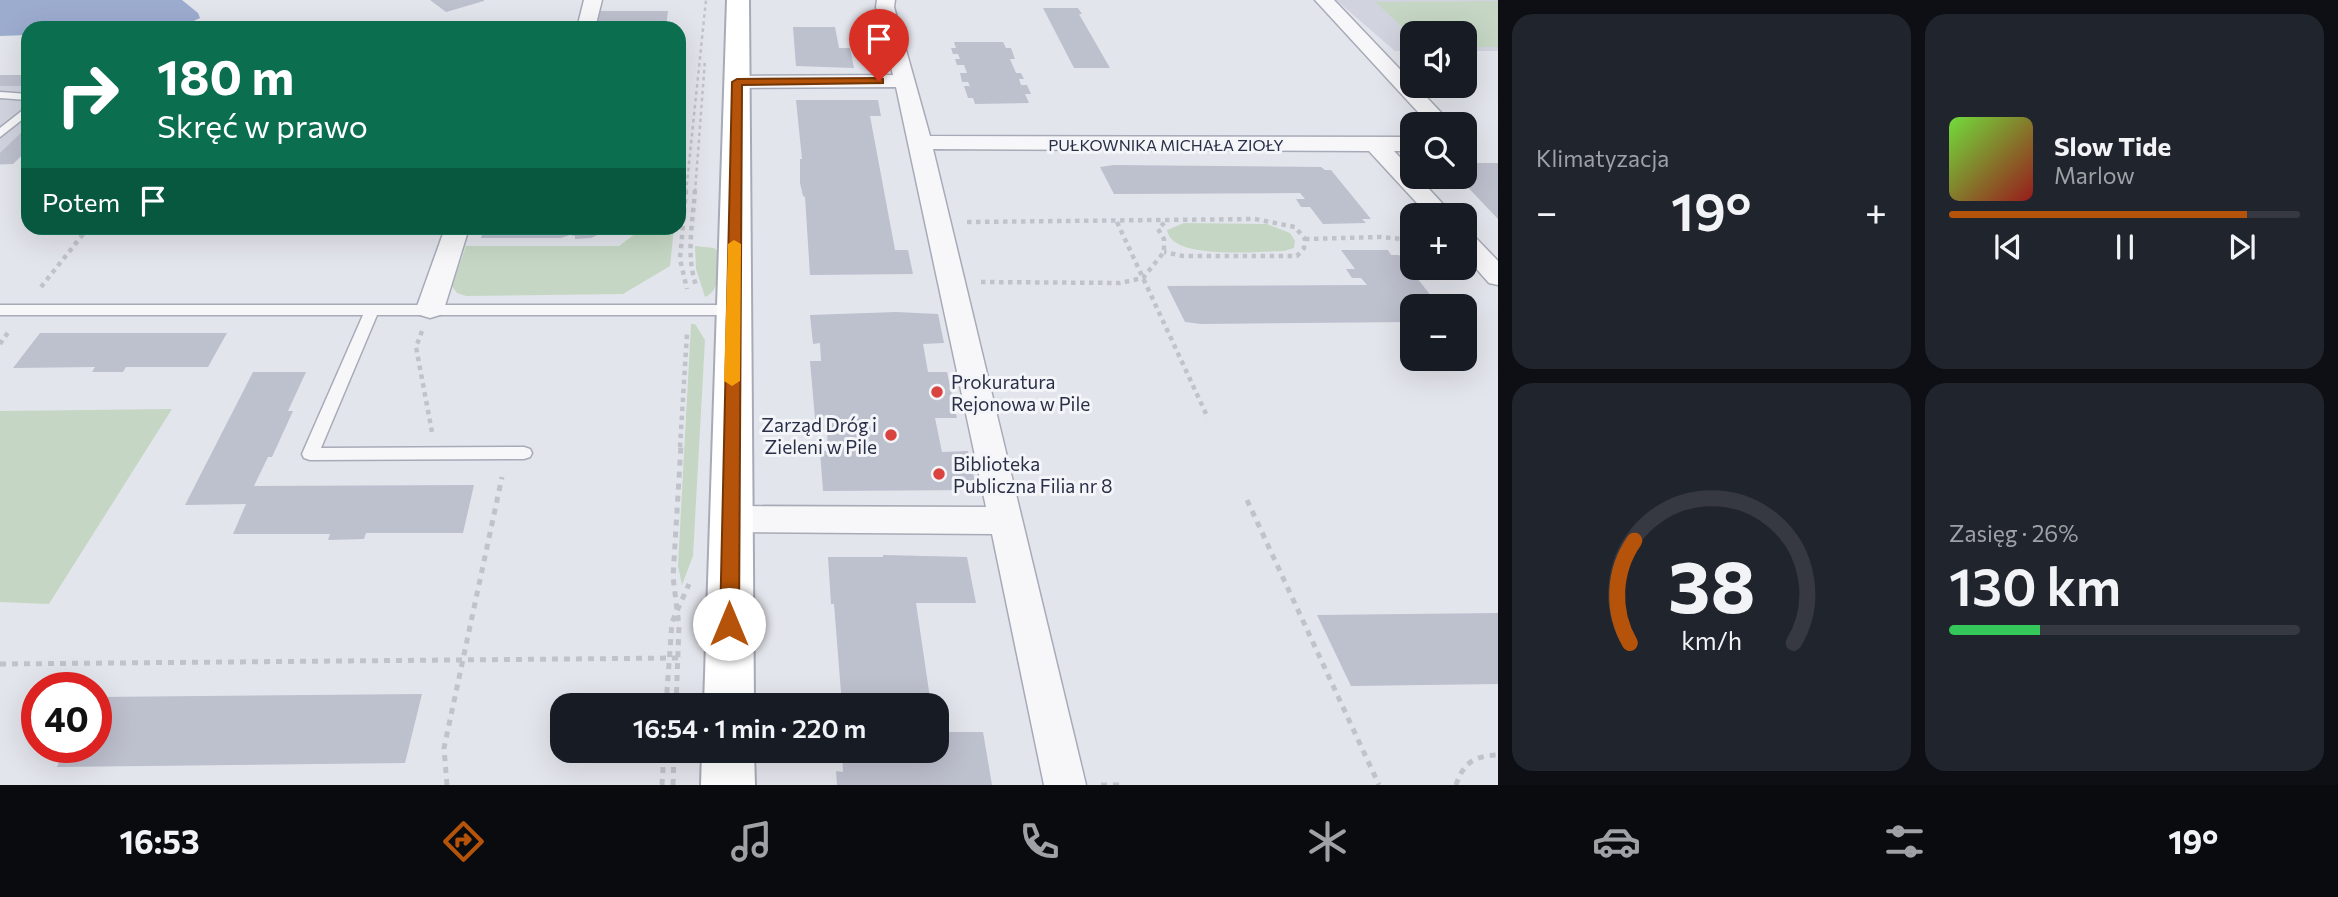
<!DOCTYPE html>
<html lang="pl">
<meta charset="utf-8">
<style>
:root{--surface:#171b24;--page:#20242c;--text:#f1f3f6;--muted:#9ea1a6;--line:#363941;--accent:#b45309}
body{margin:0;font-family:Commissioner,sans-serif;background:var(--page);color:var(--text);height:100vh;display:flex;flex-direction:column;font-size:26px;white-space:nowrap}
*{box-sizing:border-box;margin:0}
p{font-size:23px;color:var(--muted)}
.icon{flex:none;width:38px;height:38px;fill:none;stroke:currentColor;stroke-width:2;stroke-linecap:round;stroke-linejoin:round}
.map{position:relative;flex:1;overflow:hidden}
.drawer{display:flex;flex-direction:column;gap:14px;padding:14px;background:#0d0f14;width:840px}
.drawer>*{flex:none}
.hud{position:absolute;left:21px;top:21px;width:665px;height:214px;border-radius:21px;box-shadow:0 7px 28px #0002;background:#0b6e4f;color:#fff;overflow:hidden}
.fabs{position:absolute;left:1400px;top:21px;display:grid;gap:14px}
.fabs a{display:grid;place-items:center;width:77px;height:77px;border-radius:14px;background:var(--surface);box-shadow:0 7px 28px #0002;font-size:35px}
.speed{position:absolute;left:21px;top:672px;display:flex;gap:14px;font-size:35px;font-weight:700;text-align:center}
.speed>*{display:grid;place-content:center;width:91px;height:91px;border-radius:50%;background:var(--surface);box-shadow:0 7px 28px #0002;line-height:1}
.speed .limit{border:10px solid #d22;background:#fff;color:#111}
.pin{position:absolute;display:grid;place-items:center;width:60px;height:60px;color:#fff;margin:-72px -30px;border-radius:50% 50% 50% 0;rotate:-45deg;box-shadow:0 0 7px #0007}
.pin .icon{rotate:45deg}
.me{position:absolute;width:77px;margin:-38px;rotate:0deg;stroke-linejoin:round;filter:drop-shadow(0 0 5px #0008)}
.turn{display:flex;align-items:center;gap:24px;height:147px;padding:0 21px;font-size:32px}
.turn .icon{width:91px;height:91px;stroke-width:2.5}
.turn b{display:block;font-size:49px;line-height:60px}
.then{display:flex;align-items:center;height:66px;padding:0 21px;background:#0003;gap:14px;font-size:26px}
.big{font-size:52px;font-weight:600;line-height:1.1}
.drawer .widget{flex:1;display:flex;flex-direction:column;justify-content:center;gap:10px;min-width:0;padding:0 24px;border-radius:21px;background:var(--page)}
.drawer .dial{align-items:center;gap:0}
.dial svg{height:182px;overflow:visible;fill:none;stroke:var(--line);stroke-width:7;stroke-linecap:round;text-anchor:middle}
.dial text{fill:var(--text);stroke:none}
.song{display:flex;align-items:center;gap:21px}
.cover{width:84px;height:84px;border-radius:10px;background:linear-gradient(135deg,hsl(100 70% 55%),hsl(0 70% 35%))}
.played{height:7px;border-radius:4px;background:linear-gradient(90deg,var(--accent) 85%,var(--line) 85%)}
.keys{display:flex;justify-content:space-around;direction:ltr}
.heat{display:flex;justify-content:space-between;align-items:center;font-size:38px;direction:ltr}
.charge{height:10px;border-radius:5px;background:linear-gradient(90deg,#34c759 26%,var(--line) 0)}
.drawer .tiles{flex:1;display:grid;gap:14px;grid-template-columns:repeat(2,1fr)}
.trip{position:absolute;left:550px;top:693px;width:399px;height:70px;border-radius:21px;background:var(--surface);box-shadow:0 7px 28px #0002;font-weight:600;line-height:70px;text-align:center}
.tab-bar{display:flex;height:112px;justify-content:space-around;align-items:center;background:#090b0e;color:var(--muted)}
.tab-bar .icon{width:49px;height:49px}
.tab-bar .selected{color:var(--accent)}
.tab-bar b{font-size:32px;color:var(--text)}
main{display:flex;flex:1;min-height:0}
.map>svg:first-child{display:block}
</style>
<main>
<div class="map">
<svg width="1498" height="785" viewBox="0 0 1498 785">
<rect width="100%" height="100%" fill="#e3e5ec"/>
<path fill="#d1d4df" d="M1336,0h162v51h-33v-18h-53v18h-17z
M0,75h28v74l-15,15 -13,1z"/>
<path fill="#c5d7c4" d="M1498,1v46h-33v-14h-53v3l-37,-34z
M1184,223l83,1 23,9 5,8 -1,7 -10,3c-24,0 -113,10 -117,-21z
M643,228h31l-4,38 -47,28 -157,2 -9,-3 -5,-7 14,-40h153z
M695,246l19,2 5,4c1,16 2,38 -14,45l-9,-28z
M691,324h4l10,16 -12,216 -11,29 -4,-19z
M172,409l-123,195 -49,-2v-191z"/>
<path fill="#9caccf" d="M0,0h182l16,13 2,5c-29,15 -36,4 -63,8 -36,4 -73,2 -109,2v7l-28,1z"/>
<path fill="#bdc0cd" d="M430,0h54v1l-38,11z
M1043,8h35l4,6h-3l31,54h-36z
M599,11h69l-2,17h-71z
M793,27h42l4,21h11l4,20 -58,-2z
M954,42h49l3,6h5l4,11h-5l6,14h5l3,6h-5l2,6h6l4,9h-6l4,9 -54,1 -2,-6h-5l-4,-12h6l-2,-4h-6l-2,-9h7l-3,-8h-7l-2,-6h5l-2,-5h-5l-2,-6h5z
M0,75h28v11h-28z
M796,100h82l3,16h-11l25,134h13l5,24 -103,1 -5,-78 -2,-1 -3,-13v-24h2z
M28,126v23l-15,15h-13v-11z
M1465,163h33v56l-40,-42h7z
M1114,165l207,2 4,3h6l40,49h-9l4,4 -43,1 -13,-17h-9l-5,-8h9l-5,-6 -186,1 -14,-27z
M484,228h128l-21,10 -16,1v-3l-5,-1 -9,3h-80z
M1341,250h47l3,5h8l40,51h-27v16l-211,2 -16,-2 -18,-36 200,-1 -6,-7h-9l-6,-9h9z
M896,312l42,2 6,29 -21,1 5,28h19l10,46h-22l7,34 26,-1 9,39 -154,1 -3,-40h8l-1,-21h-11l-6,-69h11l-1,-18 -7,1 -3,-29z
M40,333h187l-19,34h-82l-3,5h-31l3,-5 -82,1z
M253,372h53l-18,39h5l-21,46h-4l-14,29 220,-1 -11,48h-97l-2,6 -36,1 2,-6h-97l13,-30 -61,1z
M883,555l84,2 9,46h-60l15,102h-89l-8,-101h-3l-3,-47h55z
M1498,613v71l-147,2 -34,-71z
M422,694l-17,69 -348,4 9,-20h30v-50z
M936,732h47l9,53h-155l-1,-14 7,1 -1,-21h94z"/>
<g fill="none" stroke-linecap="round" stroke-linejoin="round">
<g stroke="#a7abb7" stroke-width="3">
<path id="lane" d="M0,92l28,2v6l-28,-2z
M28,106v9l-28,22v-9z
M0,305h733l7,5 -7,5h-356l-56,133 203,-1 6,2 2,4 -2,4 -6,2 -214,1 -6,-2 -2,-4 61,-139h-363z"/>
</g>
<g stroke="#a7abb7" stroke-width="3">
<path id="street" d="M584,0h18l-7,28h-18z
M877,0h18l-1,7 36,129 482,1v14h-18l18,19v7h6l35,38h-25l-59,-64 -436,-2 153,636h-42l-52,-251 -262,-2 -12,-3 -5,-10 5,-10 12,-3 256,1 -90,-420 -159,1 -7,-2 -3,-4 3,-4 7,-2 156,-1 -17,-68z
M1315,0h19l118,124h-23z
M445,228h24l-25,81 -4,6 -10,3 -10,-3 -4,-6z
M1465,233l9,3 24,25v24l-9,-2 -24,-27z"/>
</g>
<g stroke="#a7abb7" stroke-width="4">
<path id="secondary" d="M727,0h22l5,705h-50z
M702,751h52l1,34h-54z"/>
</g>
<path stroke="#c1c3cb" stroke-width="2.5" stroke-dasharray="3.5 3.5" stroke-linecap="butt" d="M686,192l20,-192
M695,192l10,-132"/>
<path stroke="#c1c3cb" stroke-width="4.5" stroke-dasharray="4.5 4.5" stroke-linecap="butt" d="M686,190l-6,69 7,30
M695,190c-2,32 -10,67 2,98
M967,222l288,-3 40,8 10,12 -1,9 -7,8h-114l-19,-4
M1117,222l91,196
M1305,239l76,-2 31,3
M981,282l139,1 23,-5 21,-26v-13l-6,-10 9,-9
M41,287l47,-59
M422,331l-6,16 16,85
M0,344l9,-13
M680,447l7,-114"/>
<path stroke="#c1c3cb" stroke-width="5" stroke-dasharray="6 6" stroke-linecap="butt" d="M1247,500l132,285
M0,664l678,-6
M666,705l6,-83 17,-38
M676,705l3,-79 -6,-49 8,-132
M447,785l-3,-37 58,-271
M662,785l2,-34
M673,785l1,-34
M1101,785h21
M1456,785c8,-23 18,-29 42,-30"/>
<use href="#lane" fill="#f7f7fa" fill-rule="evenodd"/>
<use href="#street" fill="#f7f7fa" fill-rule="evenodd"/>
<use href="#secondary" fill="#fff" fill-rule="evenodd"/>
</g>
<path fill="#b45309" stroke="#753606" stroke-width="2" d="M879,78l4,1v4l-141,2 -3,539 -3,7 -7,2 -7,-2 -2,-7 12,-542 5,-3z"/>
<path fill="#f59e0b" d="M734,240l7,4 -1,137 -8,5 -8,-5 4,-137z"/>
<g fill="#da4440" stroke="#f3f5f9" stroke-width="2.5">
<circle cx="937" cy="392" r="7"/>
<circle cx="891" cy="435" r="7"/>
<circle cx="939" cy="474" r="7"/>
</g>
<g text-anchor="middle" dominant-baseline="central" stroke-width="6" stroke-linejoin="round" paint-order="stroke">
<g font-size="16" fill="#292f46" stroke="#f3f5f9">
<text x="1166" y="144">PUŁKOWNIKA MICHAŁA ZIOŁY</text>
</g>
<g font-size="19" fill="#292f46" stroke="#f3f5f9" text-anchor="start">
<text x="951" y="381">Prokuratura<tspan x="951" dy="22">Rejonowa w Pile</tspan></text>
<text x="877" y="424" text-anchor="end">Zarząd Dróg i<tspan x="877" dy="22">Zieleni w Pile</tspan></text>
<text x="953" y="463">Biblioteka<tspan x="953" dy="22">Publiczna Filia nr 8</tspan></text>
</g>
</g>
</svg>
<div class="fabs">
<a><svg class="icon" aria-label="sound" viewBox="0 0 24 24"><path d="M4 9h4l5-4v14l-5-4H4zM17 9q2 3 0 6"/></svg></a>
<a><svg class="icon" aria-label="search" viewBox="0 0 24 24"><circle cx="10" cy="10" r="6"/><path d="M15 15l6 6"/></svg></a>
<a>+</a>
<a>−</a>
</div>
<div class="speed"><div class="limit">40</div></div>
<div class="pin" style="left:879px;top:81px;background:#d93025"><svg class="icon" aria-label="arrive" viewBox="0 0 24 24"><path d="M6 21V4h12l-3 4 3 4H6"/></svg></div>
<svg class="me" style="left:729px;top:624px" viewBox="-20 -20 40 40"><circle r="19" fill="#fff"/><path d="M0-13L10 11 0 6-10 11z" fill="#b45309"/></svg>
<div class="trip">16:54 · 1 min · 220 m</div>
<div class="hud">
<div class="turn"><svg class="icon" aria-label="right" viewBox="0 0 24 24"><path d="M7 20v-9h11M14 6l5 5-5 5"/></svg><div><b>180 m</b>Skręć w prawo</div></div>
<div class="then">Potem<svg class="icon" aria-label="arrive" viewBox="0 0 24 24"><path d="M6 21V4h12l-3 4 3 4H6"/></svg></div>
</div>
</div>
<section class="drawer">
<div class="tiles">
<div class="widget"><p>Klimatyzacja</p>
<div class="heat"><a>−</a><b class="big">19°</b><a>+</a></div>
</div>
<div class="widget">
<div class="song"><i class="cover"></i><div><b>Slow Tide</b><p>Marlow</p></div></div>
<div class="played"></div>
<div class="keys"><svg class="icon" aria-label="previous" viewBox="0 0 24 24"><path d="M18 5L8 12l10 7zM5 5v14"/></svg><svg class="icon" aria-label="pause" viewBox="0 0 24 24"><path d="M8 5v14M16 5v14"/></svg><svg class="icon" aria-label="next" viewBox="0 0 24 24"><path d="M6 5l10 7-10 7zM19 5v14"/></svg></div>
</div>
<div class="widget dial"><svg viewBox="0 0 100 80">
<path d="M14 69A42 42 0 1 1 86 69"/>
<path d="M14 69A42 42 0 0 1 16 24" stroke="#b45309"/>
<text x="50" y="56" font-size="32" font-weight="700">38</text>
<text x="50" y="72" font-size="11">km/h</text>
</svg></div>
<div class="widget"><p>Zasięg · 26%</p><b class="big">130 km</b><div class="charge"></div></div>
</div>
</section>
</main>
<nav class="tab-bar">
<b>16:53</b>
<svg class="icon selected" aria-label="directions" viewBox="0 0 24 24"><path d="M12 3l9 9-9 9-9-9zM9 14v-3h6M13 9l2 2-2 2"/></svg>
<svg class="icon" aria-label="music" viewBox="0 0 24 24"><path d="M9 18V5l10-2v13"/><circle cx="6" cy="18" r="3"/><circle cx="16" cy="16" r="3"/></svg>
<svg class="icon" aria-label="phone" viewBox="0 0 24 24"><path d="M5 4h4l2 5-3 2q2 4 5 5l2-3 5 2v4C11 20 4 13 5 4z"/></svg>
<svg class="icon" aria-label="climate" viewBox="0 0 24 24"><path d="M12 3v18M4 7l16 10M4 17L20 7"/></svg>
<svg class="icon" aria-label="car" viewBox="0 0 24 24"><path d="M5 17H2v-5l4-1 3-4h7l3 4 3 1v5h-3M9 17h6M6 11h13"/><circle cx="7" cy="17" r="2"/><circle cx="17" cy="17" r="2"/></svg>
<svg class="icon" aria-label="filters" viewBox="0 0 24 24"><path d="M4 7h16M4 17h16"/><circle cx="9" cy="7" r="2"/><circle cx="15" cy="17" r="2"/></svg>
<b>19°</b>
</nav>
